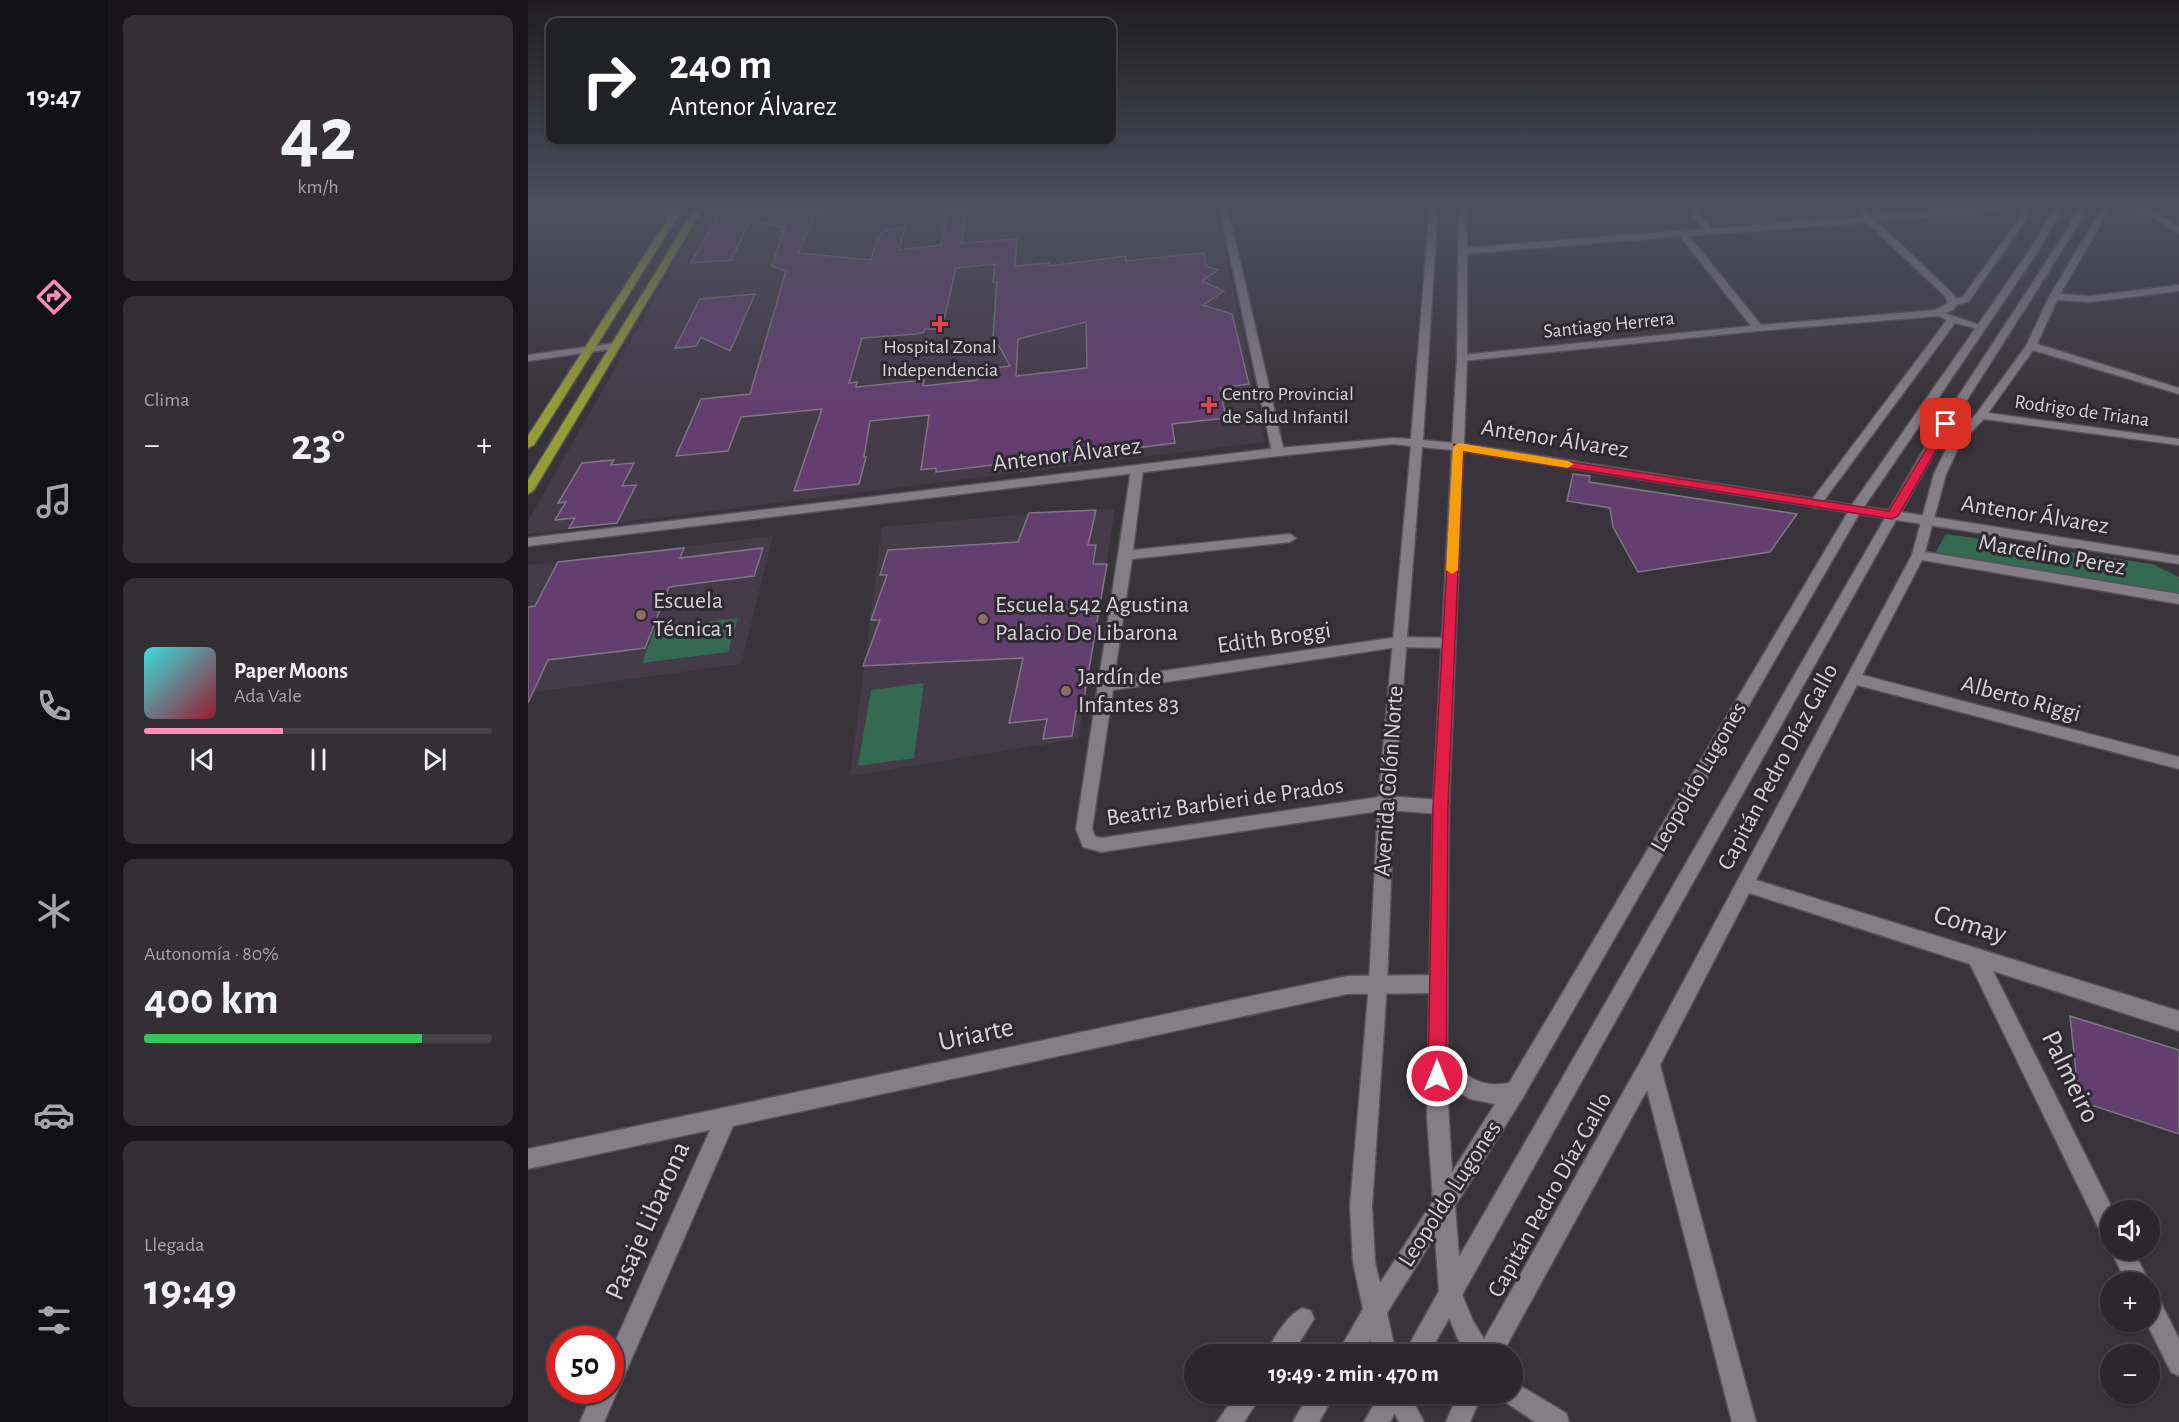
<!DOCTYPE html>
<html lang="es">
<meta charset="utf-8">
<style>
:root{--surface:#2b272c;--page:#332f34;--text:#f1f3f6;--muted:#a6a5a9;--line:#474448;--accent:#ff8ebb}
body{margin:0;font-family:"Alegreya Sans",sans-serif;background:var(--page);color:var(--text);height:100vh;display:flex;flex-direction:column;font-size:22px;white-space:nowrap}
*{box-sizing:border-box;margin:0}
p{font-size:20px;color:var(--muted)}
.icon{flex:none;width:33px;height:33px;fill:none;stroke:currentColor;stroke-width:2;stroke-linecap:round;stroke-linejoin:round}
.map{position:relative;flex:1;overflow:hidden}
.sheet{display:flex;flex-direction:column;gap:15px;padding:15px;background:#181518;width:420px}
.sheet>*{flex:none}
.banner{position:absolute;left:18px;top:18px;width:570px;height:126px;border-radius:12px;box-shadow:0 2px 4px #0004,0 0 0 2px var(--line);background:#202124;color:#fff;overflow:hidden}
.buttons{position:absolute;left:1572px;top:1200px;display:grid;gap:12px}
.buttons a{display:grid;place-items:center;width:60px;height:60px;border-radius:50%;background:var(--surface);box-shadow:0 2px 4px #0004,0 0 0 2px var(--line);font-size:30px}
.speed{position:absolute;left:18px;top:1326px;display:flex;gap:12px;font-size:30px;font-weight:700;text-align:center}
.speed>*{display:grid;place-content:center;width:78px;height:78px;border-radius:50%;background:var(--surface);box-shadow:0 2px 4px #0004,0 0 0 2px var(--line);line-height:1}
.speed .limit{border:9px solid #d22;background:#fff;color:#111}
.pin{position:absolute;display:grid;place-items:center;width:51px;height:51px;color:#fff;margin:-26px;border-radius:12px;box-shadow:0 3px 9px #0006}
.me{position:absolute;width:66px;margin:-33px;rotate:0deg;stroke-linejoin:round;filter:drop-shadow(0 0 4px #0008)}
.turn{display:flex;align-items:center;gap:21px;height:126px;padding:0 24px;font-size:27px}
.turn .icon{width:78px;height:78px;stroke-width:2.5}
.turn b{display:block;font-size:42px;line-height:51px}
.big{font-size:45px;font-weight:700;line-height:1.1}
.sheet .card{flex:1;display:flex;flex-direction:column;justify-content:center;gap:9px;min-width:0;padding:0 21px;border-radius:12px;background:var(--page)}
.sheet .dial{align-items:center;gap:0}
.dial b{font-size:78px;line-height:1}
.song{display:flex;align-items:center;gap:18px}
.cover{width:72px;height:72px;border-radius:9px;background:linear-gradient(135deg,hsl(180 70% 55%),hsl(350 70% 35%))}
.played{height:6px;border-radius:3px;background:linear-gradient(90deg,var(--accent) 40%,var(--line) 40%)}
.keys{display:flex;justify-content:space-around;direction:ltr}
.heat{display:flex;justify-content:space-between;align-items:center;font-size:33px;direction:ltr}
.charge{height:9px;border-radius:4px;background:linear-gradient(90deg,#34c759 80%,var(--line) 0)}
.trip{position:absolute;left:656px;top:1344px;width:339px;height:60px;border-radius:30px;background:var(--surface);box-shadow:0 2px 4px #0004,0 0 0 2px var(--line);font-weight:700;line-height:60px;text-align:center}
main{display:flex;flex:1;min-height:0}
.menu{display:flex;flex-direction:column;width:108px;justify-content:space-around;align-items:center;background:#111012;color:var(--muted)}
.menu .icon{width:42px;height:42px}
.menu .active{color:var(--accent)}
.menu b{font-size:27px;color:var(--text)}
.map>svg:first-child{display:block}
</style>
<main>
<nav class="menu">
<b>19:47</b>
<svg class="icon active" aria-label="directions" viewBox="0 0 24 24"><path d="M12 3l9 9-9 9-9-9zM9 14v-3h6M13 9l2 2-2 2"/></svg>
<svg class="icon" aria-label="music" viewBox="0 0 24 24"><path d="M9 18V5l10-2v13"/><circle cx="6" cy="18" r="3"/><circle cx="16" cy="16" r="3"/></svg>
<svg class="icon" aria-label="phone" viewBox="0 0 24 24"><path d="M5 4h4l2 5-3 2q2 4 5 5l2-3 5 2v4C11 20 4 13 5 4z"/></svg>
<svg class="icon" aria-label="climate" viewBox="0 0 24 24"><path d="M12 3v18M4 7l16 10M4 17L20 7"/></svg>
<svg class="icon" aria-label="car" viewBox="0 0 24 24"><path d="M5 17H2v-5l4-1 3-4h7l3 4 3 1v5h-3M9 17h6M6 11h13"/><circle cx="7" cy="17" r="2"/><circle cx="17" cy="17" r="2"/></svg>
<svg class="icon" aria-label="filters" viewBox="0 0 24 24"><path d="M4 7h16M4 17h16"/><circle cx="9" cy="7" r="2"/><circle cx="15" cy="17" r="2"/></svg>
</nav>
<section class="sheet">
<div class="card dial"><b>42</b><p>km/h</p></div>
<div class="card"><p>Clima</p>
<div class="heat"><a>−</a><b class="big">23°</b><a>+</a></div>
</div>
<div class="card">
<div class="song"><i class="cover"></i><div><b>Paper Moons</b><p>Ada Vale</p></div></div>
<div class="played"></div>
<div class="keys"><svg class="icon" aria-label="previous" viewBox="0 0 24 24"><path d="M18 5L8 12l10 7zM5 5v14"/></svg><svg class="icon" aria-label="pause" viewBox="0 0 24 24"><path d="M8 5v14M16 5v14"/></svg><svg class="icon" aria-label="next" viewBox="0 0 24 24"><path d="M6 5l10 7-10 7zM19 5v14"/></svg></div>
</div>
<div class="card"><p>Autonomía · 80%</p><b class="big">400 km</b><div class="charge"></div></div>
<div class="card"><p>Llegada</p><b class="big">19:49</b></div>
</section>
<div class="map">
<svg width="1651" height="1422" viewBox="0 0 1651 1422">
<rect width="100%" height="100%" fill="#39343b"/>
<path fill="#453b49" d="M180,205h508l49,237 -737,92v-13z
M587,509l-37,230 -228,37 32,-249 144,-13z
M245,536l-32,128 -213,29v-128z"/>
<path fill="#346a52" d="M1418,534l206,30 27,13v18l-245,-40z
M210,618l-10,34 -86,11 13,-35z
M396,683l-10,75 -56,8 13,-76z"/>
<path fill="#633f6f" stroke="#7e7780" stroke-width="1.5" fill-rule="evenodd" d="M181,205h111l-22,48 73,7 7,-24 8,-6 19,-3 -6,23 42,-5 8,-40h19l-7,38 56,-4 -2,27 34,-3v3l77,-10v5l78,-8 2,13 12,4 -16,11 22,10 -21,14 29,9 17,70 -29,4 6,30 -54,6 3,19 -39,5 -10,7 -10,-5 -33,3 -11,9 -9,-6 -30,4 -16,9 -8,-6 -73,9v-4l-15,2 8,-55 -59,6 -6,36h2l-7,27 -65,7 28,-82 -81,8 -13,34 -52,5 25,-57 49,-5 36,-123 -14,-5 13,-39 -35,-6 -19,39 -40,3 26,-46 -9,-1zM467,264l-2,18h4l-4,53 17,31 -32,4 -1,10 -54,6 1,-6 -68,7 1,-5 -8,1 13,-45 54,-4 8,-2 1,-3h12l1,-5h5l13,-56zM558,322l1,46 -71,8 2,-37z
M227,294l-25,57 -29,-14 -5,9 -21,2 25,-49z
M86,460l-3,5 23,-2 -12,23 14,-1 -19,38 -48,5 6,-10 -20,2 11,-18 -8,1 24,-40z
M1045,474l17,2 -1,6 208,32 -27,38 -132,20 -25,-45 -3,-19 -43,-7z
M568,510l-8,35h8l-3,19h14l-25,146 -6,1 -4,25 -29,3 4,-20 -38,4 14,-65 -160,8 17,-46h-9l16,-45h-7l8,-25 130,-8 11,-29z
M156,548l-4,10 83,-10 -9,28 -85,11 -24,61 -97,12 -20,43v-96l7,-1 23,-44z
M1542,1016l109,34v84l-100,-33z"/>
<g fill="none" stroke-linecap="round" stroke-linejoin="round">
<g stroke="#575258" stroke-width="3">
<path id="street" d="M691,205h8l57,247 -6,4 -6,-4z
M1156,205h8l20,24 150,-12 -12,-12h9l12,11 139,-11 -16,7 -118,9 76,72 4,6 7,-2 55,-77 3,-15h8l-3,15 -57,81 -12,4 -4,5 -8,3 37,13v4l-27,-7 -136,184 -4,1 -6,-4 2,-3 136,-181 -8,-4 -181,15 -296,30 -5,-3 5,-3 289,-29 -71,-90 -216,18 -5,-3 5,-3 239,-19zM1339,222l78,74 3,7 -12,7 -175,15 -72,-89z
M1576,205h8l-52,89 31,2 88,-11v6l-88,11 -34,-2 -20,44 142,44v6l-146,-44 -45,63 191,26v6l-195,-26 -23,23 -15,32 -21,78 254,42v10l-257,-44 -60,115 317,82v12l-322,-84 -101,195 423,131v20l-186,-60 120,239h-3v28l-8,-3 -132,-271 -221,-71 -89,172 96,357h-24l-85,-332 -145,264h-35l-10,-17 -17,-42 3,-8 8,-3 8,3 14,34 11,18 159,-282 269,-502 22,-81 16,-33 27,-28 49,-67 23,-49z
M1605,205h10l36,21v7z
M87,343l5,3 -1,2 -91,13v-6z
M609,466l6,4 -10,80 157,-16 6,4 -6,4 -158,17 -18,119 284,-41 51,1 7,5 -7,5 -51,-1 -285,43 -21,139 3,7 6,2 285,-42 55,4 6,2 2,5 -2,5 -6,2 -55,-4 -285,42 -18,-5 -7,-18 55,-359z
M910,975l7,3 2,6 -2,6 -7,3 -91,1 -614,132 -129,296h-24l14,-32h16v-37l100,-223 -182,39v-20l819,-173z
M1583,1250h22l16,32h-23z
M1622,1294l8,3 21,42v37l-8,-4 -25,-50h4z
M775,1308l8,3 3,8 -22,35h-25c5,-15 21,-40 36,-46z
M984,1381l54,32 3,9h-34l-31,-21 -4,-7h12z
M708,1394h26l-18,28h-27z
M856,1394h25l15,28h-25z
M930,1394h24l-12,28h-24z"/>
</g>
<g stroke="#575258" stroke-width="3">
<path id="secondary" d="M902,205h8l-15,235 29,3 5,-85 2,-153h8v153l-3,86 388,61 178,-255 26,-45h8l-25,45 -175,257 25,3 38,-66 140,-214 13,-25h8l-13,25 -136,214 -38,68 278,44v8l-283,-44 -467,834h-25l35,-63 -4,-55 -48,77 9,41h-22l-4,-14 -9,14h-24l26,-45 -10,-47 -3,-56 19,-222 9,-181 33,-357 -17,-2 -116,12 -750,90v-8l750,-90 116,-10 17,1zM894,447l30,3 -19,357 -6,310 6,84 -53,82 -5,-21 -3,-56 15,-222 7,-181zM935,451l385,61 -339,571c-28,5 -46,-6 -62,-29l2,-247zM1331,514l26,4 -426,739 -4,-51 67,-107zM919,1085l23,14 25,5 -43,68z
M781,1394h26l-16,28h-26z
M852,1394h25l-15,28h-26z"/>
</g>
<g stroke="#575258" stroke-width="3">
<path id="primary" d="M149,205h8l-151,240 -6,3v-12z
M169,205h8l-171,285 -6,4v-14z"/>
</g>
<use href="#street" fill="#857e88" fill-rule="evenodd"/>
<use href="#secondary" fill="#857e88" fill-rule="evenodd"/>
<use href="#primary" fill="#959c36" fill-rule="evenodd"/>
</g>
<linearGradient id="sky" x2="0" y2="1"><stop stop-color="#1f1d20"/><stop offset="0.51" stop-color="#4e5060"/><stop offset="1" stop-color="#4e5060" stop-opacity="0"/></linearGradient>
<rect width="1651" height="404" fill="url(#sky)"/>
<path fill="#e11d48" stroke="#92132f" stroke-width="1.5" d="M1418,421l5,3 -53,92 -6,3 -429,-68 -15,356 -2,269 -2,6 -7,3 -6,-3 -3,-6 5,-269 21,-363 435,67 52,-87z"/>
<path fill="#f59e0b" d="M930,443l110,18 6,3 -6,4 -105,-17 -5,119 -6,4 -6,-4 7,-123z"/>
<g fill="#e0444e" stroke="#2f2a31" stroke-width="2">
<path d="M409 315h6v6h6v6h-6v6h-6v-6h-6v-6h6z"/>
<path d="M678 396h6v6h6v6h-6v6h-6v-6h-6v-6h6z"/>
</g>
<g fill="#8d6e63" stroke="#2f2a31" stroke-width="2">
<circle cx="113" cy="615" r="6"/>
<circle cx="455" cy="619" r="6"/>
<circle cx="538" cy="691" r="6"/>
</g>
<g text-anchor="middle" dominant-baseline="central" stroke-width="6" stroke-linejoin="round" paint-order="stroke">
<g font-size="20" fill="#d5d2d7" stroke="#2f2a31">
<text transform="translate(1081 325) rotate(-6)">Santiago Herrera</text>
<text transform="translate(1554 411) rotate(8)">Rodrigo de Triana</text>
</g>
<g font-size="20" fill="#d5d2d7" stroke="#2f2a31">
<text x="412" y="347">Hospital Zonal<tspan x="412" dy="23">Independencia</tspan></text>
<text x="694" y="394" text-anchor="start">Centro Provincial<tspan x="694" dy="23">de Salud Infantil</tspan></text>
</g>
<g font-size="24" fill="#d5d2d7" stroke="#2f2a31">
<text transform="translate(1027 439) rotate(9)">Antenor Álvarez</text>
<text transform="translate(539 455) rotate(-7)">Antenor Álvarez</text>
<text transform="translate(1507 515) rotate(9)">Antenor Álvarez</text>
<text transform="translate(1524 555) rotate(10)">Marcelino Perez</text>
<text transform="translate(746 638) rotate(-8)">Edith Broggi</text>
<text transform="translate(1493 699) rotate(15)">Alberto Riggi</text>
<text transform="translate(1250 767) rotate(-62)">Capitán Pedro Díaz Gallo</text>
<text transform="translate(1171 777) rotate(-60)">Leopoldo Lugones</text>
<text transform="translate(861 781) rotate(-86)">Avenida Colón Norte</text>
<text transform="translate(697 802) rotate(-8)">Beatriz Barbieri de Prados</text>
<text transform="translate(922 1194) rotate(-57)">Leopoldo Lugones</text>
<text transform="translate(1022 1195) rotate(-61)">Capitán Pedro Díaz Gallo</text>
</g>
<g font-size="24" fill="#d5d2d7" stroke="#2f2a31" text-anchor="start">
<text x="125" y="601">Escuela<tspan x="125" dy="28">Técnica 1</tspan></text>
<text x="467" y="605">Escuela 542 Agustina<tspan x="467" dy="28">Palacio De Libarona</tspan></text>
<text x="550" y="677">Jardín de<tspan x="550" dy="28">Infantes 83</tspan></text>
</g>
<g font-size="28" fill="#d5d2d7" stroke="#2f2a31">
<text transform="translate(1442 925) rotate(17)">Comay</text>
<text transform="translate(448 1035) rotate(-12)">Uriarte</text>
<text transform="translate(1542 1077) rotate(64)">Palmeiro</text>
<text transform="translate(120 1221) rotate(-66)">Pasaje Libarona</text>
</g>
</g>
</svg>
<div class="buttons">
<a><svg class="icon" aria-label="sound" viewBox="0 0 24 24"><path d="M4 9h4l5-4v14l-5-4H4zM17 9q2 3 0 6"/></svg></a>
<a>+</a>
<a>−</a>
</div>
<div class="speed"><div class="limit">50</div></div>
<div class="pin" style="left:1418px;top:424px;background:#d93025"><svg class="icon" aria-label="arrive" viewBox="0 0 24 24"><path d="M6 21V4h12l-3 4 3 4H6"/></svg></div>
<svg class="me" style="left:909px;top:1076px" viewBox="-20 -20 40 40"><circle r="17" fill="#e11d48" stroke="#fff" stroke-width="3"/><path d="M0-11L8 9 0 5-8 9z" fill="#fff"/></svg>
<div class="trip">19:49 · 2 min · 470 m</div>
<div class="banner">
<div class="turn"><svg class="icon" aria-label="right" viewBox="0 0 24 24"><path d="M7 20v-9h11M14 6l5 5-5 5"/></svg><div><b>240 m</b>Antenor Álvarez</div></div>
</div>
</div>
</main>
